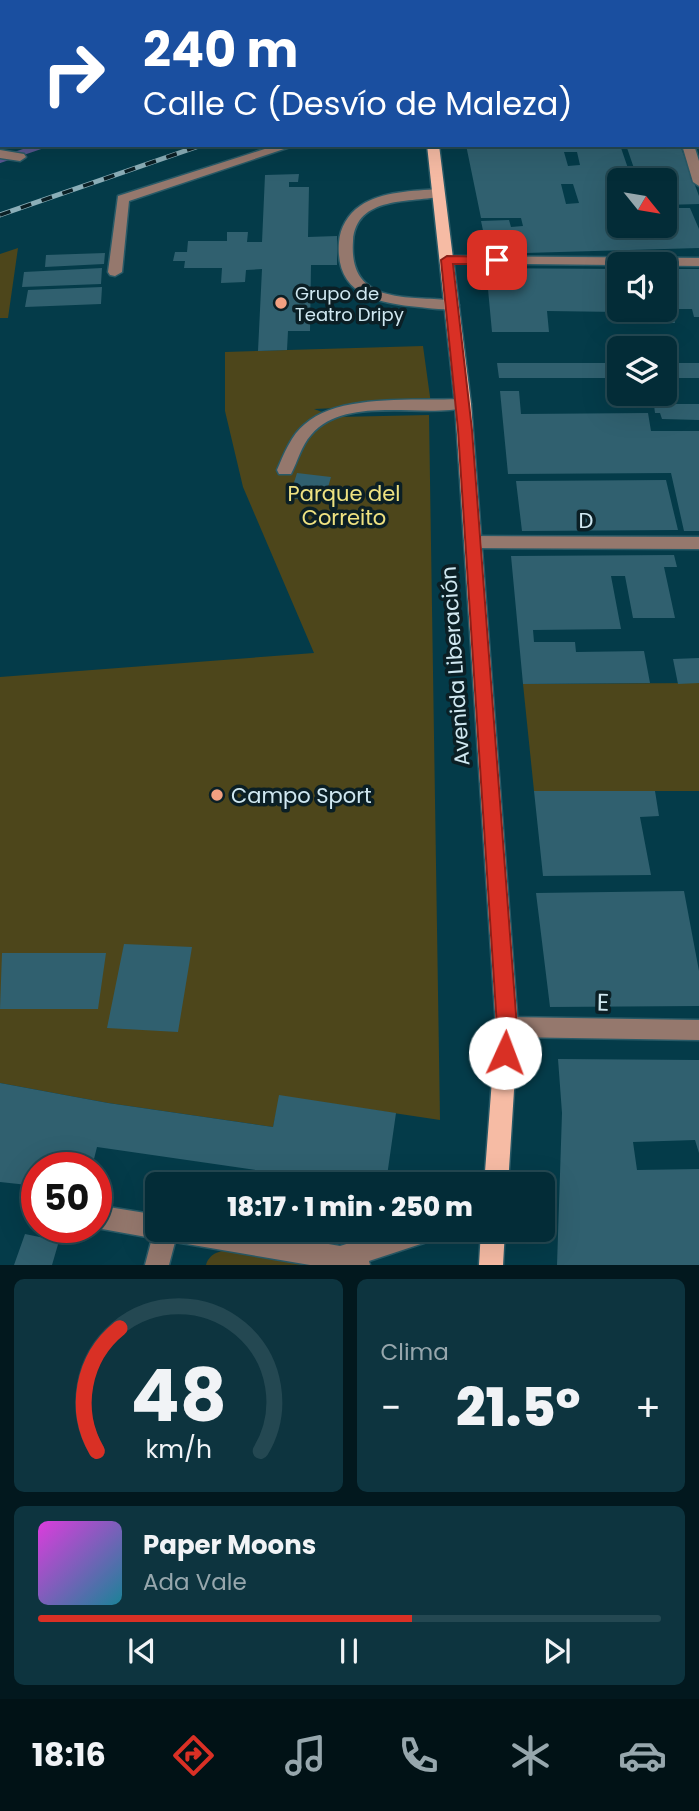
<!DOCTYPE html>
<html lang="es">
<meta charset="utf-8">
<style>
:root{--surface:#032c37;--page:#0d343f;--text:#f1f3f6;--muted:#97a7ad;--line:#244852;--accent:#d93025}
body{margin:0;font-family:Poppins,sans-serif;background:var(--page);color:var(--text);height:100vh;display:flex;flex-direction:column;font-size:26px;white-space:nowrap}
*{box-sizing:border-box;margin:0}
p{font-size:23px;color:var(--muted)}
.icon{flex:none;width:38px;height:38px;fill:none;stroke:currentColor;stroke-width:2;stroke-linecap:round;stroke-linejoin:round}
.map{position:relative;height:1265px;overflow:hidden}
.sheet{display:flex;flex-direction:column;gap:14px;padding:14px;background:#02181e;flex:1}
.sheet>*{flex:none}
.banner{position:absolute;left:0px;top:0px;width:700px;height:147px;box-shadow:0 7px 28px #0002,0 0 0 2px var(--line);background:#1a4fa0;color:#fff;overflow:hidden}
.needle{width:46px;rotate:120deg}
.buttons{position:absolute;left:607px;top:168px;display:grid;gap:14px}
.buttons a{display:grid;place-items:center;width:70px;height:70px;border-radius:10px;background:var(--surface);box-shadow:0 7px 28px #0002,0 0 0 2px var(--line);font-size:35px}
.speed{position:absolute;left:21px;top:1152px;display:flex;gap:14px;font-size:35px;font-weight:700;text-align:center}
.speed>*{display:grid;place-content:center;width:91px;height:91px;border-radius:50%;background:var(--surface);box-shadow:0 7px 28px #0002,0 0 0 2px var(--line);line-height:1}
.speed .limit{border:10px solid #d22;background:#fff;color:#111}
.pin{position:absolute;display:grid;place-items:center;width:60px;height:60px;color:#fff;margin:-30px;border-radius:14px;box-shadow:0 4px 10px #0006}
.me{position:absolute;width:77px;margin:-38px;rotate:2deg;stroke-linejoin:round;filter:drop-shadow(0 0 5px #0008)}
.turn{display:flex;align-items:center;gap:24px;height:147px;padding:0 28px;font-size:32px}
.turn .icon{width:91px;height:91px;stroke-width:2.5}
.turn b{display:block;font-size:49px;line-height:60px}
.big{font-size:52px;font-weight:800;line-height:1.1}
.sheet .tile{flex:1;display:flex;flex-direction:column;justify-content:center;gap:10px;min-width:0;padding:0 24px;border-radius:10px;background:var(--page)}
.sheet .dial{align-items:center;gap:0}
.dial svg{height:182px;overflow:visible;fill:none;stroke:var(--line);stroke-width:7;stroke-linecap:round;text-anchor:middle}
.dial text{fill:var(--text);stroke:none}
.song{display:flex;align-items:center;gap:21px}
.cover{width:84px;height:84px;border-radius:10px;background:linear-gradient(135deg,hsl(300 70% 55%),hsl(190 70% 35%))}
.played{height:7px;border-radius:4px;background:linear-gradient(90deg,var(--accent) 60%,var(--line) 60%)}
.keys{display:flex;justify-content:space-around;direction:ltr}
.heat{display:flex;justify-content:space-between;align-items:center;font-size:38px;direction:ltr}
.sheet .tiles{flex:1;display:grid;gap:14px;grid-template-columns:1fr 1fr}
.tile:last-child{grid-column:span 2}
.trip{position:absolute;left:145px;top:1172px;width:410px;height:70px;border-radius:10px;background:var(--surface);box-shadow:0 7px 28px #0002,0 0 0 2px var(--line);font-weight:800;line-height:70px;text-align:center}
.tab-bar{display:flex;height:112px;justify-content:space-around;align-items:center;background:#011216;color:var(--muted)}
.tab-bar .icon{width:49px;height:49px}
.tab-bar .active{color:var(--accent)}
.tab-bar b{font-size:32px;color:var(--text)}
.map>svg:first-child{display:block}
</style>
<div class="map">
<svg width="699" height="1265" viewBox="0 0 699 1265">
<rect width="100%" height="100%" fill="#043b49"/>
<path fill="#4d461b" d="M18,248l-10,70h-8v-64z
M423,346l8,58 -117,5 22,8 93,-2 11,705 -160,-24 -7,31 -165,-24 -108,-20v-406l314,-24 -71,-166 -18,-76v-59z
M699,683v108h-165l-11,-107z
M237,1249l68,14 2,2h-101c4,-14 18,-15 31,-16z"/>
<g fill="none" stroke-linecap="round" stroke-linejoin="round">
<path stroke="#55568e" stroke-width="6" d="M0,160l44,-15"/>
<path fill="#55568e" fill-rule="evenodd" d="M0,0h26v2h-24v8z
M276,0h34l-35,2z"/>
</g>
<path fill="#30606f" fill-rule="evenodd" d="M466,145h154l12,35h-12v46h45v-18h25l9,21v19l-211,6 -7,-33 28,-1 2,7 12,-1 -2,-8h-40zM564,152h13l3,13 -12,1zM561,184h12l6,19 -13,1z
M626,145h54l19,51v8l-34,1v-25h-27z
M299,174l-1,8h-9v5h20l-1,50 29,-1v29h-26l-1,66h-22l-1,19 -29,1 4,-82 -16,1 -1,12 -24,1 1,-15h-38l1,-7h-12l2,-9h12l1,-11h39v-9h21l-1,10h15l3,-67z
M105,253l-1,11 -59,3 1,-12z
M102,268l-1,16 -79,3 2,-15z
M486,268l134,1v43l-73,-1 2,21h-57z
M665,269h34v48h-5l-2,-8h-20l3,14h-19l-1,-6h-20l-1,-7h31z
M102,287l-1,17 -76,3 3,-17z
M497,363h123v15h-121z
M665,363h34v15h-34z
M665,388l4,16h30v16l-37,-1 -2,-6h-5l-1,-8 -9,-1 -2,-10h22z
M500,391h19l2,23 127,-1 3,18h48v100h-15l-13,-58 -163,1z
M297,473l34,4 -7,24 -35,-3z
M666,480l12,50 -156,1 -6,-50z
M674,555l3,12h-13l11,51h-42l-8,-42h-14l10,53 -88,1 1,12h41l1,10 68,-1 6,32 -127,1 -12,-128z
M699,658v25l-21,1 -5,-25z
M534,791h121l4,25 -19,1 11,58 -108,1z
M684,891l15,80v35l-149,1 -14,-114z
M124,944l68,3 -14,85 -71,-4z
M2,953h104l-8,56h-98z
M558,1059l141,1v93l-4,-13 -62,2 4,28 62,-1v96h-142l5,-152z
M0,1083l108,20 165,24 6,-32 117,18 -10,70 -34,-6 -1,8 -36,-5 -1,5h-40l2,-12 -179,-26 -5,20h-55v19l-37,-4z
M25,1234l34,7 -7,24h-38z"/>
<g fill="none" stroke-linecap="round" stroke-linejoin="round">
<g stroke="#295a67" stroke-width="3">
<path id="minor" d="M89,0h11l-12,2z
M277,145h19l-167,56 -7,71 -7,4 -5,-1 -2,-3 10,-76z
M682,145h12l5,16v25l-6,-4z
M0,150l24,4 2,3 -6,4 -20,-3z
M439,189l5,1v6c-33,7 -88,-1 -91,45 -4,55 38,56 81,58 9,1 19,0 25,6l-2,3c-12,3 -26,0 -38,-1 -43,-4 -84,-12 -80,-65 1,-14 9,-28 21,-36 22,-15 53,-15 79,-17z
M447,256l252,2v8l-257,-3 -2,-3z
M463,399l8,5 -3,3c-45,12 -122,-13 -157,28 -10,11 -13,26 -20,39h-12l-2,-4c7,-16 14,-35 28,-46 34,-31 114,-23 158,-25z
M473,536l226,1v12l-226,-1 -8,-6z
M507,1017l192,3v20l-192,-3 -8,-3 -3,-7 3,-7z
M96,1205l62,10v15h90l92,16 51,-16h52l-4,8 -70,23 1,4h-60l-135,-23 -6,23h-24l7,-27 -61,-11h5z"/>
</g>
<g stroke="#295a67" stroke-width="3">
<path id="major" d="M359,0h10l1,2h-10z
M427,145h12l32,259 47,623 -10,158h-24l12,-158 -41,-623z
M481,1230h24l-2,35h-24z"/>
</g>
<use href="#minor" fill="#95786d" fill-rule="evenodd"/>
<use href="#major" fill="#f6bba4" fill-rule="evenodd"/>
<g stroke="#8baeb8" stroke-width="5">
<path id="rail" d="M621,2l5,-2
M0,215l202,-70"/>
</g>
<use href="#rail" stroke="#0b1f25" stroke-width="3.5" stroke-dasharray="11" stroke-linecap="butt"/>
</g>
<path fill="#d93025" stroke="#8d1f18" stroke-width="2" d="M447,256l50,1 6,3 -6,4h-44l19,166 45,597 -5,33 -7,3 -7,-3 -3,-7 2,-26 -39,-597 -17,-170z"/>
<g fill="#f2a081" stroke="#0b1f25" stroke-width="2.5">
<circle cx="281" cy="303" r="7"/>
<circle cx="217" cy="795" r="7"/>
</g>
<g text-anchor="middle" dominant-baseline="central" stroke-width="7" stroke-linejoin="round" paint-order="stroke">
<g font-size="18" fill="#d0e8f1" stroke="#0b1f25" text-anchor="start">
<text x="295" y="293">Grupo de<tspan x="295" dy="21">Teatro Dripy</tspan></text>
</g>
<g font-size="21" fill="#efe281" stroke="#0b1f25">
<text x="344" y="493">Parque del<tspan x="344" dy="24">Correito</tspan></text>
</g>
<g font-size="21" fill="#d0e8f1" stroke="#0b1f25">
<text x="586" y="520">D</text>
<text transform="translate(455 666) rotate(-94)">Avenida Liberación</text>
</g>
<g font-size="21" fill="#d0e8f1" stroke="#0b1f25" text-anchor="start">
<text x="231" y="795">Campo Sport</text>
</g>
<g font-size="24" fill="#d0e8f1" stroke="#0b1f25">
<text transform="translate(603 1002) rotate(1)">E</text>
</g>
</g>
</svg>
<div class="buttons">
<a><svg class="needle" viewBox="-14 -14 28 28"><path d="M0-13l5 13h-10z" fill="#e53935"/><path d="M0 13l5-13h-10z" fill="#97a7ad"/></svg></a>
<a><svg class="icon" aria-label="sound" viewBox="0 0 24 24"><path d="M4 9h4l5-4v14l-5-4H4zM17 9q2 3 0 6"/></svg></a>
<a><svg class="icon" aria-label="layers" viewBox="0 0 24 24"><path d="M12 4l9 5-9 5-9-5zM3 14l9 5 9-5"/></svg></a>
</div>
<div class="speed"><div class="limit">50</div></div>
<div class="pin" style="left:497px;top:260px;background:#d93025"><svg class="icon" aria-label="arrive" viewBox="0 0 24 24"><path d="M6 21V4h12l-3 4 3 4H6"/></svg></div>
<svg class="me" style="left:505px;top:1053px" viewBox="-20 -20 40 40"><circle r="19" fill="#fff"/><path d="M0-13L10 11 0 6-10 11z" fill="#d93025"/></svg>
<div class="trip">18:17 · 1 min · 250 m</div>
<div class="banner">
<div class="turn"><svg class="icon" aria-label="right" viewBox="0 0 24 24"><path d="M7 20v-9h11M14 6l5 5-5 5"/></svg><div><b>240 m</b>Calle C (Desvío de Maleza)</div></div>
</div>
</div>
<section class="sheet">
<div class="tiles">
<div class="tile dial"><svg viewBox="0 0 100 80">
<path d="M14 69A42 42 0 1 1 86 69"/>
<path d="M14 69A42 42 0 0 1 24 15" stroke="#d93025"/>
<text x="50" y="56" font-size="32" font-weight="700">48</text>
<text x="50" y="72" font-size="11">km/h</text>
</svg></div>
<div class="tile"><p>Clima</p>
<div class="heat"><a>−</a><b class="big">21.5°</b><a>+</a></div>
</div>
<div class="tile">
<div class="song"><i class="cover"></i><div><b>Paper Moons</b><p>Ada Vale</p></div></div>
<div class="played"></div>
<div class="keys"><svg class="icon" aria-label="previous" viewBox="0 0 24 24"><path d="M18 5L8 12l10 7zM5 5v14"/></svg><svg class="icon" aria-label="pause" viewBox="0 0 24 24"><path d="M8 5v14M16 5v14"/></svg><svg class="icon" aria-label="next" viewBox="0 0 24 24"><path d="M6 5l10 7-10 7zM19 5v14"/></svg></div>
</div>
</div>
</section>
<nav class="tab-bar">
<b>18:16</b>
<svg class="icon active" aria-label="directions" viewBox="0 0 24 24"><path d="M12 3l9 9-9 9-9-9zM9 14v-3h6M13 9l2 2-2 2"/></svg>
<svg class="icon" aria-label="music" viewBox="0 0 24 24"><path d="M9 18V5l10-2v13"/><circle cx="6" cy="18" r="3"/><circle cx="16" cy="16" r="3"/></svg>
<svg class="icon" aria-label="phone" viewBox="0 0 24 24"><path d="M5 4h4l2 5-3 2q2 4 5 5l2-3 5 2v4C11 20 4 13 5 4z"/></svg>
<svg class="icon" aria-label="climate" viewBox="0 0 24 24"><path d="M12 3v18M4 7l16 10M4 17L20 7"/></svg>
<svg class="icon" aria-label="car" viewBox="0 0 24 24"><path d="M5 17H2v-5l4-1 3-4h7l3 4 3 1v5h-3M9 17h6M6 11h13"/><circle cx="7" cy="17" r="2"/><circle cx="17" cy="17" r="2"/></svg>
</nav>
